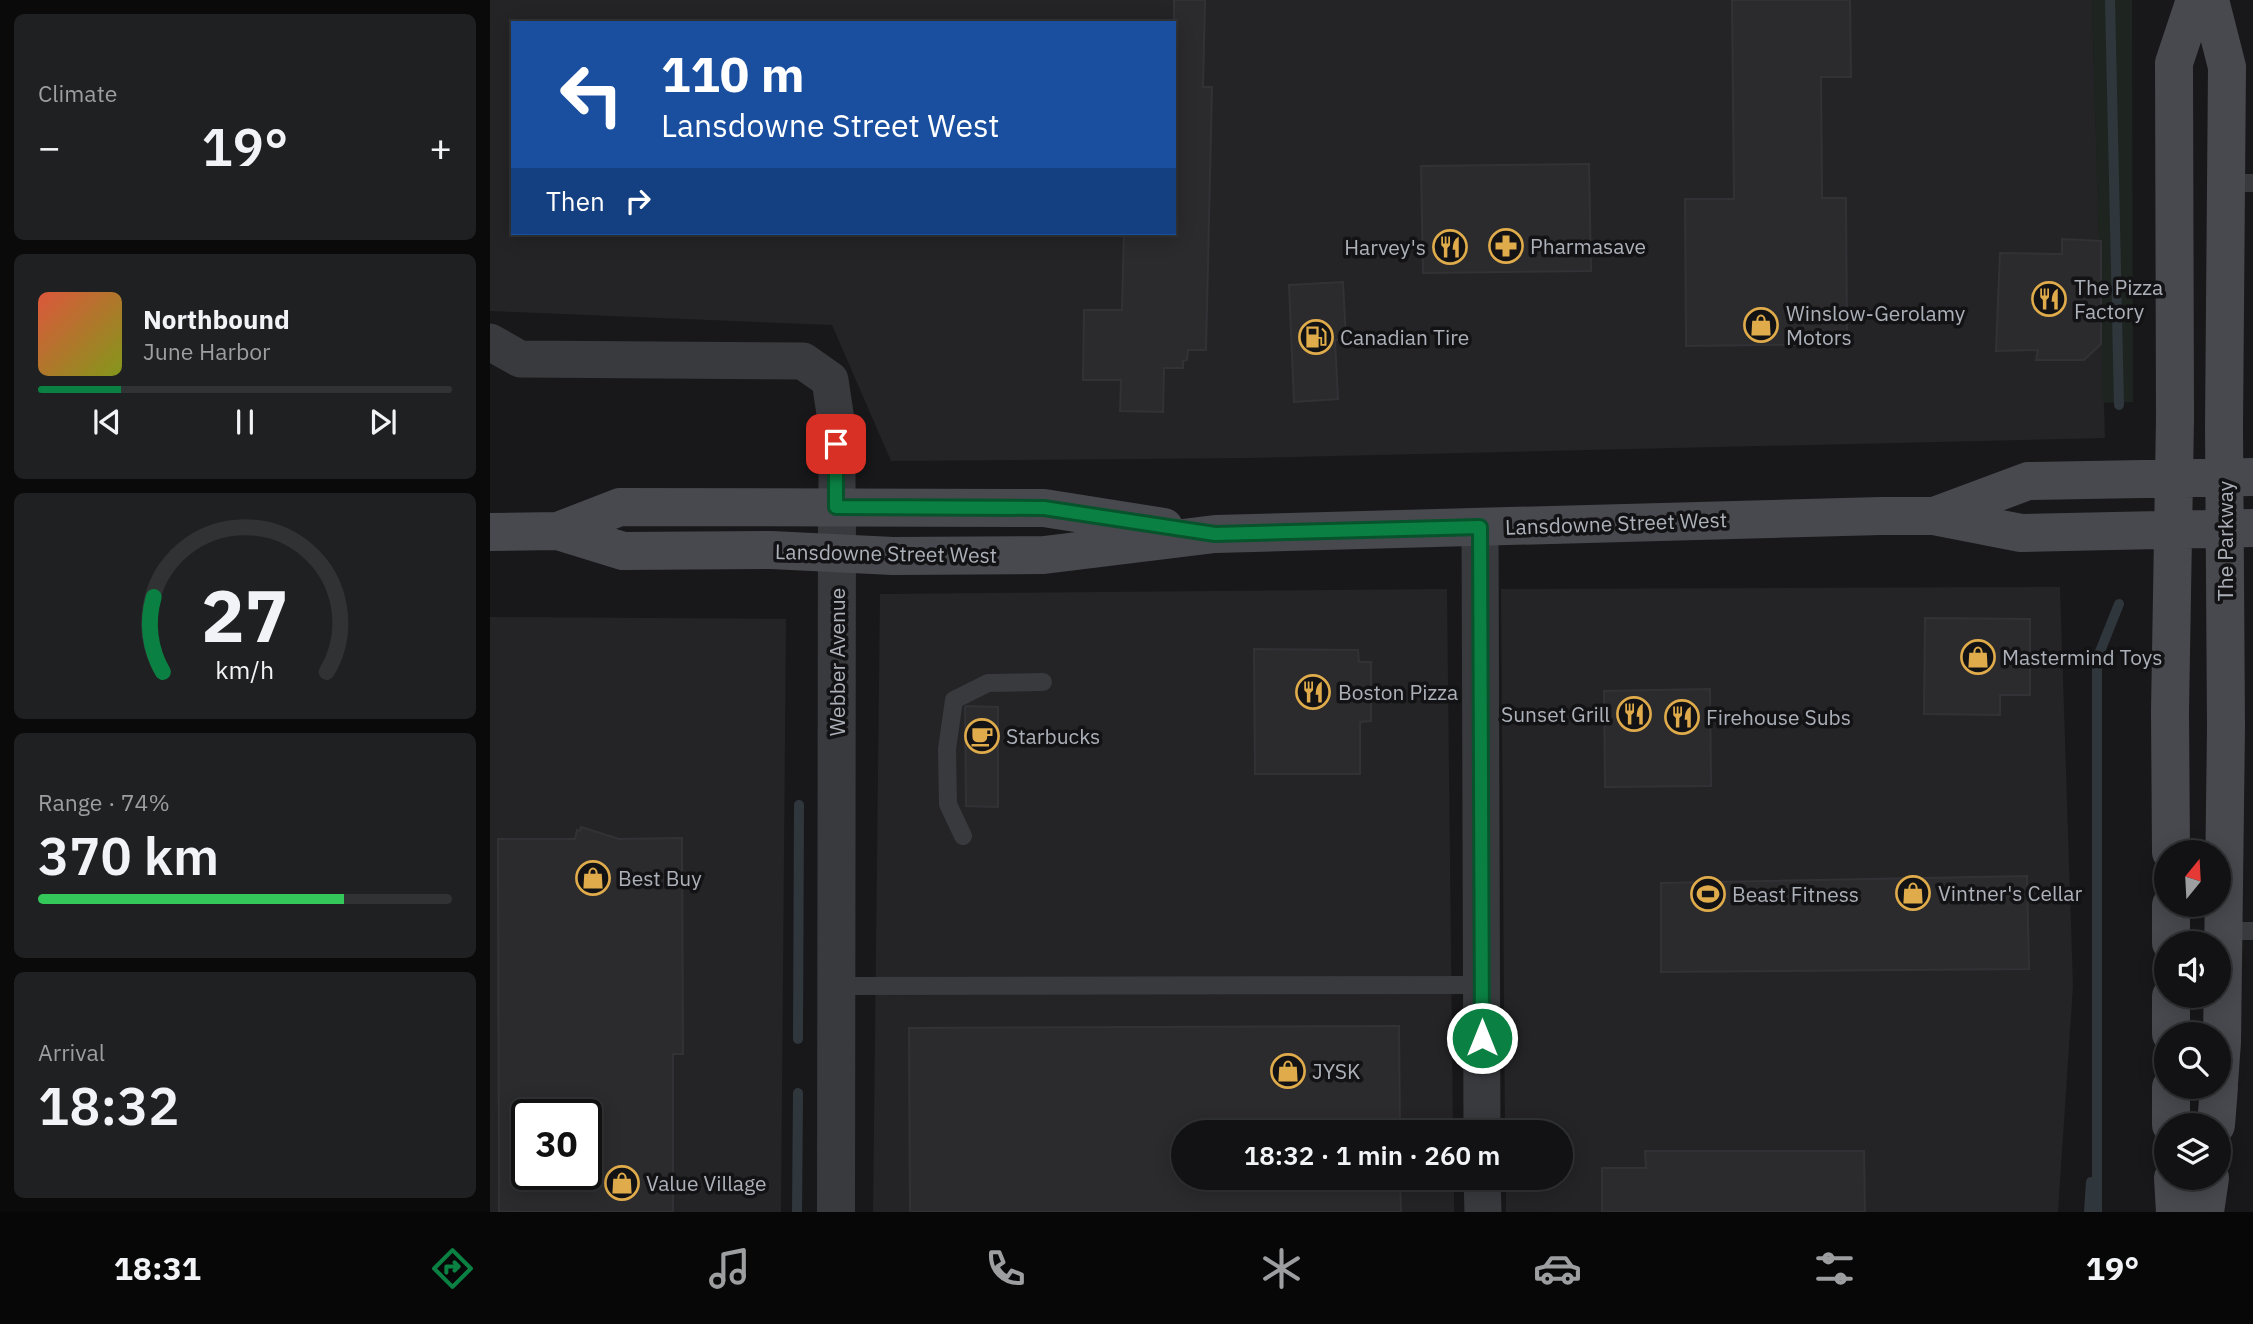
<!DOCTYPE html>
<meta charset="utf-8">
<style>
:root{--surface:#121214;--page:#1f2022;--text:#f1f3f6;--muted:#9c9ea0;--line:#313234;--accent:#0b8043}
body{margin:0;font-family:"IBM Plex Sans",sans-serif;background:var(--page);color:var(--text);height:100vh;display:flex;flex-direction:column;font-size:26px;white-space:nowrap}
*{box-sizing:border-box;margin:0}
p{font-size:23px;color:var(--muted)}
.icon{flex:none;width:38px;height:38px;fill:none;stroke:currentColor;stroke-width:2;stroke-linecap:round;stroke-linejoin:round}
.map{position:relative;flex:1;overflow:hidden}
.panel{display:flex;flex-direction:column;gap:14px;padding:14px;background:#0a0a0b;width:490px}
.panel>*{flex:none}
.hud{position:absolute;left:21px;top:21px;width:665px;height:214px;border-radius:0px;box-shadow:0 4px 18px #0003,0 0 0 2px var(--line);background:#1a4fa0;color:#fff;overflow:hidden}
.needle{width:46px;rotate:18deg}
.fabs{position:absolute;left:1664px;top:840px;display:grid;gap:14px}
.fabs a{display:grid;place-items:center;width:77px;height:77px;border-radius:50%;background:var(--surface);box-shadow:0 4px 18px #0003,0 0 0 2px var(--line);font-size:35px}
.speed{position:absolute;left:21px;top:1099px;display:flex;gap:14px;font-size:35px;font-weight:700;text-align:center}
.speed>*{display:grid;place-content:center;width:91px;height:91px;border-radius:50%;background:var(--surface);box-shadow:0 4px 18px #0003,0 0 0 2px var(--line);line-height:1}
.speed .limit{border:4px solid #111;border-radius:10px;background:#fff;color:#111}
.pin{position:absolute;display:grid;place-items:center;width:60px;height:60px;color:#fff;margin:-30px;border-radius:14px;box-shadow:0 4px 10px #0006}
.me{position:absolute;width:77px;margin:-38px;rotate:0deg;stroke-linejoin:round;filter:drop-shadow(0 0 5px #0008)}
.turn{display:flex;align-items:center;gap:24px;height:147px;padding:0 35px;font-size:32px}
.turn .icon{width:91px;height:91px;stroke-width:2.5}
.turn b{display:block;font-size:49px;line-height:60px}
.then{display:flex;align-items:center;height:66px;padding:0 35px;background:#0003;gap:14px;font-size:26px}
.big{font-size:52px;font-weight:600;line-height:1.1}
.panel .card{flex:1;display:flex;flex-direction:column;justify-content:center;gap:10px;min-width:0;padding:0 24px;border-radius:10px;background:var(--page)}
.panel .dial{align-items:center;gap:0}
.dial svg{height:182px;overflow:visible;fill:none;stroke:var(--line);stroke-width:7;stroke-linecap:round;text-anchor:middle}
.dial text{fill:var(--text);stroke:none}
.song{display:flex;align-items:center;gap:21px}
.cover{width:84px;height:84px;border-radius:10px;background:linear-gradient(135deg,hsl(10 70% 55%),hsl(70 70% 35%))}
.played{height:7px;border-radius:4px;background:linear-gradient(90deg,var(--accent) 20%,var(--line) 20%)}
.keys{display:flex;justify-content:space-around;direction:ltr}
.heat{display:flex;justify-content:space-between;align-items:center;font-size:38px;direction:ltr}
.charge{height:10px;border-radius:5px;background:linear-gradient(90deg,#34c759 74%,var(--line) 0)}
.trip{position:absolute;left:681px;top:1120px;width:402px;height:70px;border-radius:35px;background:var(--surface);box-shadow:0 4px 18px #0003,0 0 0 2px var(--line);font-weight:600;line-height:70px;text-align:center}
.tab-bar{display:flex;height:112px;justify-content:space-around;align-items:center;background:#070708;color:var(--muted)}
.tab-bar .icon{width:49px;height:49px}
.tab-bar .selected{color:var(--accent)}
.tab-bar b{font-size:32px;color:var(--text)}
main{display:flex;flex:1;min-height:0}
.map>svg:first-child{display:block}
</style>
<main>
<section class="panel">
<div class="card"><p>Climate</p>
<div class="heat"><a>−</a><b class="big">19°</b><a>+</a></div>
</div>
<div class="card">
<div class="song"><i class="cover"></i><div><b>Northbound</b><p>June Harbor</p></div></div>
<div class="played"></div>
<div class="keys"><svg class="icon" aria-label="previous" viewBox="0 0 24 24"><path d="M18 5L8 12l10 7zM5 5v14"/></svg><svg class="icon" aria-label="pause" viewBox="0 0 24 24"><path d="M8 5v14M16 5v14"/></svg><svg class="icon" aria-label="next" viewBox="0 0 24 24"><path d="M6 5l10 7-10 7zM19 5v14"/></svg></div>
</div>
<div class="card dial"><svg viewBox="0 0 100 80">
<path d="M14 69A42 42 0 1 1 86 69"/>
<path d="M14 69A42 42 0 0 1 10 36" stroke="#0b8043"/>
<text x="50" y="56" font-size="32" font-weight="700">27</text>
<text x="50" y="72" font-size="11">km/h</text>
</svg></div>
<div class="card"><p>Range · 74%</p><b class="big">370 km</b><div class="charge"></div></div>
<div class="card"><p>Arrival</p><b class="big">18:32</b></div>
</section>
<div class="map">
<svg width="1763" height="1212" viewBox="0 0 1763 1212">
<rect width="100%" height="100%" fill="#18181a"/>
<path fill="#242427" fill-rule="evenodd" d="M0,0h1602l13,438 -856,20 -358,3 -59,-136 -342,-14zM23,23h661v210h-661z
M1570,587l13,399 -15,226h-552v-34h55v-46h-56l-4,-543z
M957,589l6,543h-270v46h271v34h-581l7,-618z
M0,617l296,2 -5,593h-291zM37,1115h59v59h-59z"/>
<path fill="#1e241f" d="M1602,0h40l1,402 -30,1z"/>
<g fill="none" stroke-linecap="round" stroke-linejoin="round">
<path stroke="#2f373d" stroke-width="10" d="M1620,0l9,405
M308,1039l1,-234
M307,1212l1,-119
M1599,1212l2,-30
M1607,1212v-553l22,-55"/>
</g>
<path fill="#2b2b2e" stroke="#323236" stroke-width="2" fill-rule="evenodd" d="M684,0h31l-2,87h9l-6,263h-18l-1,10 -4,1v7h-19l-1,44 -43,-1 1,-31h-38l1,-70h38l2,-77h50z
M1242,0h118l1,77h-30l1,121h24l1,146 -161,2 -1,-147h49z
M1099,164l2,107 -168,2 -2,-107z
M1572,239l39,2v103l-17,16h-48l2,-10 -42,1 4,-98 62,1z
M853,282l3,57 -11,1 3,59 -44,3 -5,-117z
M1435,618l105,1v76h-30v20l-76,-1z
M764,649l104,1 1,12h12v59l-11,1v52h-105z
M1220,689l1,97 -106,1 -1,-96z
M477,706l31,1v100l-32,-1 -1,-99z
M91,827l38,12 63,-1 1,216h-10v158h-174l-1,-373h77l2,-9 3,1zM37,1115h59v59h-59z
M1537,876l2,93 -368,3v-89z
M909,1026l1,106h-217v46h217l1,34h-491l-1,-184z
M1155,1151h219l1,61h-263v-44h44z"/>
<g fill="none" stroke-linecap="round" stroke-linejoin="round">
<path stroke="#393a3e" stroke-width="18" d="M1736,183h27
M473,836l-15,-32 -1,-55 7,-49 34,-17 55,-1
M1734,931h29
M345,986l646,-1"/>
<path stroke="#393a3e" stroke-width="37" d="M0,342l30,17 283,2 27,19 7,47v80
M990,527l2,605
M992,1178l1,34"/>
<path stroke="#393a3e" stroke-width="38" d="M346,1212l1,-705"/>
<path stroke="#48494e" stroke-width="38" d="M1720,0l17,67 -3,360 2,300 -4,315 -3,41
M1444,516l94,-35 225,-4
M68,531l62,-24 424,1 120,19
M0,532l68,-1 65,20 148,-1 122,6 151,-1 171,-21 666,-18h53l87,17 232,-5
M1681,852l-1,-140 5,-294 -1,-355 21,-63
M1681,905v38
M1681,996v38
M1681,1125v-38
M1726,1125l3,-38
M1683,1178l2,34
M1715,1212l5,-34"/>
</g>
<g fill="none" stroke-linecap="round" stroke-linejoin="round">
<g stroke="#07532c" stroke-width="18">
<path id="route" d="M346,444v63l208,1 171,26 265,-7 2,511"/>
</g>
<use href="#route" stroke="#0b8043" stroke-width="12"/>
</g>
<defs>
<g id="pharmacy-ring" transform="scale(1.75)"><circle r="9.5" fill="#131315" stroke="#dfab4b" stroke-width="1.5"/><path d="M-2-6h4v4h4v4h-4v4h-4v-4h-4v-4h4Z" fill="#dfab4b"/></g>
<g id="restaurant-ring" transform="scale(1.75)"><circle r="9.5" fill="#131315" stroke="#dfab4b" stroke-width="1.5"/><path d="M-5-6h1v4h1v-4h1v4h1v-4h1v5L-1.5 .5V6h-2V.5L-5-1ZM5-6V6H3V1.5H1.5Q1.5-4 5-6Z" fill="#dfab4b"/></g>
<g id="shop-ring" transform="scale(1.75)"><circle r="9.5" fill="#131315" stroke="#dfab4b" stroke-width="1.5"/><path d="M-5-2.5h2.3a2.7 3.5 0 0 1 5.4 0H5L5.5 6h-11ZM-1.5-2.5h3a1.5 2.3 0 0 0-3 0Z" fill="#dfab4b"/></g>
<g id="fuel-ring" transform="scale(1.75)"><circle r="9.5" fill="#131315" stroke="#dfab4b" stroke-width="1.5"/><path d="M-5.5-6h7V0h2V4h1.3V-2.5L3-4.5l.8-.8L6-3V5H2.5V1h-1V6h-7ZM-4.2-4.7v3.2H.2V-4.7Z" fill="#dfab4b"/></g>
<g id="cafe-ring" transform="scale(1.75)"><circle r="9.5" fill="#131315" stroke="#dfab4b" stroke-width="1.5"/><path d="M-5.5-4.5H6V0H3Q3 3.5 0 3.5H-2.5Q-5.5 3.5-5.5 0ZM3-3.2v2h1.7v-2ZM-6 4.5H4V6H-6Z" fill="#dfab4b"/></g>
<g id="stadium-ring" transform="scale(1.75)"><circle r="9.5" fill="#131315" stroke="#dfab4b" stroke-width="1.5"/><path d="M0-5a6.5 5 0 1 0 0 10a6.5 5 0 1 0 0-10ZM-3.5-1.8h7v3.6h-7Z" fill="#dfab4b"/></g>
</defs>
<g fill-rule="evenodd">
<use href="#pharmacy-ring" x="1016" y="246"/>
<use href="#restaurant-ring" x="960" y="247"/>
<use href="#restaurant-ring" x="1559" y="299"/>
<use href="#shop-ring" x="1271" y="325"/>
<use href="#fuel-ring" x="826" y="337"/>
<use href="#shop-ring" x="1488" y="657"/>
<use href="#restaurant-ring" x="823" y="692"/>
<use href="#restaurant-ring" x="1144" y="714"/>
<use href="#restaurant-ring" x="1192" y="717"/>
<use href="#cafe-ring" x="492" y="736"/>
<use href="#shop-ring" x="103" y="878"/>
<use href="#shop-ring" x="1423" y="893"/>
<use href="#stadium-ring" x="1218" y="894"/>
<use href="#shop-ring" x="798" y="1071"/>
<use href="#shop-ring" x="132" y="1183"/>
</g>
<g text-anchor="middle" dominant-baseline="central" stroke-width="7" stroke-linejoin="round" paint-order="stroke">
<g font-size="21" fill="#acb0b8" stroke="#131315" text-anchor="start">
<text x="1040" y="246">Pharmasave</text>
<text x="936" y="247" text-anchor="end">Harvey's</text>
<text x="1584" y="287">The Pizza<tspan x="1584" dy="24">Factory</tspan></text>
<text x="1296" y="313">Winslow-Gerolamy<tspan x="1296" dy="24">Motors</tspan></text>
<text x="850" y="337">Canadian Tire</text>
<text x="1512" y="657">Mastermind Toys</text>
<text x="848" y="692">Boston Pizza</text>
<text x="1120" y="714" text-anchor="end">Sunset Grill</text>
<text x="1216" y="717">Firehouse Subs</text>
<text x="516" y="736">Starbucks</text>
<text x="128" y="878">Best Buy</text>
<text x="1448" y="893">Vintner's Cellar</text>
<text x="1242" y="894">Beast Fitness</text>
<text x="822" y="1071">JYSK</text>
<text x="156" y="1183">Value Village</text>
</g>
<g font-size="21" fill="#acb0b8" stroke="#131315">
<text transform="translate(1126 523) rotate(-2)">Lansdowne Street West</text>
<text transform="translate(1735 541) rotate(-90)">The Parkway</text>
<text transform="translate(396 553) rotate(1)">Lansdowne Street West</text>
<text transform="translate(347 662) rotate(-90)">Webber Avenue</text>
</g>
</g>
</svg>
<div class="fabs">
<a><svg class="needle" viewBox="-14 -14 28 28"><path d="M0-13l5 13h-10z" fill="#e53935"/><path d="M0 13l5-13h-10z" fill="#9c9ea0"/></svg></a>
<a><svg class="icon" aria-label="sound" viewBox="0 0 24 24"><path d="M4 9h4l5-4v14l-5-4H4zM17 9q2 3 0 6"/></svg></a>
<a><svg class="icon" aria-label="search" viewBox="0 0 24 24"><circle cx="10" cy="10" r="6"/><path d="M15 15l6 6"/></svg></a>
<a><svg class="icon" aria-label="layers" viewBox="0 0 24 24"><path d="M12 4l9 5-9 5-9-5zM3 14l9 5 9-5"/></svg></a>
</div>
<div class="speed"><div class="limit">30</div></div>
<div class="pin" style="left:346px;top:444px;background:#d93025"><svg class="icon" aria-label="arrive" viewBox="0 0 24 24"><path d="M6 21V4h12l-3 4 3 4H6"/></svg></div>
<svg class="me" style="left:992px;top:1038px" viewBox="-20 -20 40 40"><circle r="17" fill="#0b8043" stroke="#fff" stroke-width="3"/><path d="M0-11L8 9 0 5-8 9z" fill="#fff"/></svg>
<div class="trip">18:32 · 1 min · 260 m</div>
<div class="hud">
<div class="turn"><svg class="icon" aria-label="left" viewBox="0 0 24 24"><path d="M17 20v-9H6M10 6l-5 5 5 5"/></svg><div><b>110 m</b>Lansdowne Street West</div></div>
<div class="then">Then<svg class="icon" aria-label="right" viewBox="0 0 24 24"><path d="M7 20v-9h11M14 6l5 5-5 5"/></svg></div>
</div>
</div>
</main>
<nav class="tab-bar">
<b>18:31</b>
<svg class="icon selected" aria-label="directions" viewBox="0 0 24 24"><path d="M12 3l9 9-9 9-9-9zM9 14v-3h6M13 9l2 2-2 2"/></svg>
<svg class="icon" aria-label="music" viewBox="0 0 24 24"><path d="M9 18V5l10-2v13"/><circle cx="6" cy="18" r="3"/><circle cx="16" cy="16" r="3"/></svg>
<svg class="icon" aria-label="phone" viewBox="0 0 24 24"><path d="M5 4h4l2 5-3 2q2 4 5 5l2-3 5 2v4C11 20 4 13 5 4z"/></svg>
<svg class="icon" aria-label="climate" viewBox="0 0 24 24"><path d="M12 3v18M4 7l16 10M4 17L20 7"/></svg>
<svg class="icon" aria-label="car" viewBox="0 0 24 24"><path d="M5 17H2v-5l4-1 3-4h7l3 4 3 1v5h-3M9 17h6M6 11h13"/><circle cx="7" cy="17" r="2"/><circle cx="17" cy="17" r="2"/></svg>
<svg class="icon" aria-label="filters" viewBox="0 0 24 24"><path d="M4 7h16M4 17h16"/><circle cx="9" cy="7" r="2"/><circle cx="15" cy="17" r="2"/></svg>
<b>19°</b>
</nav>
